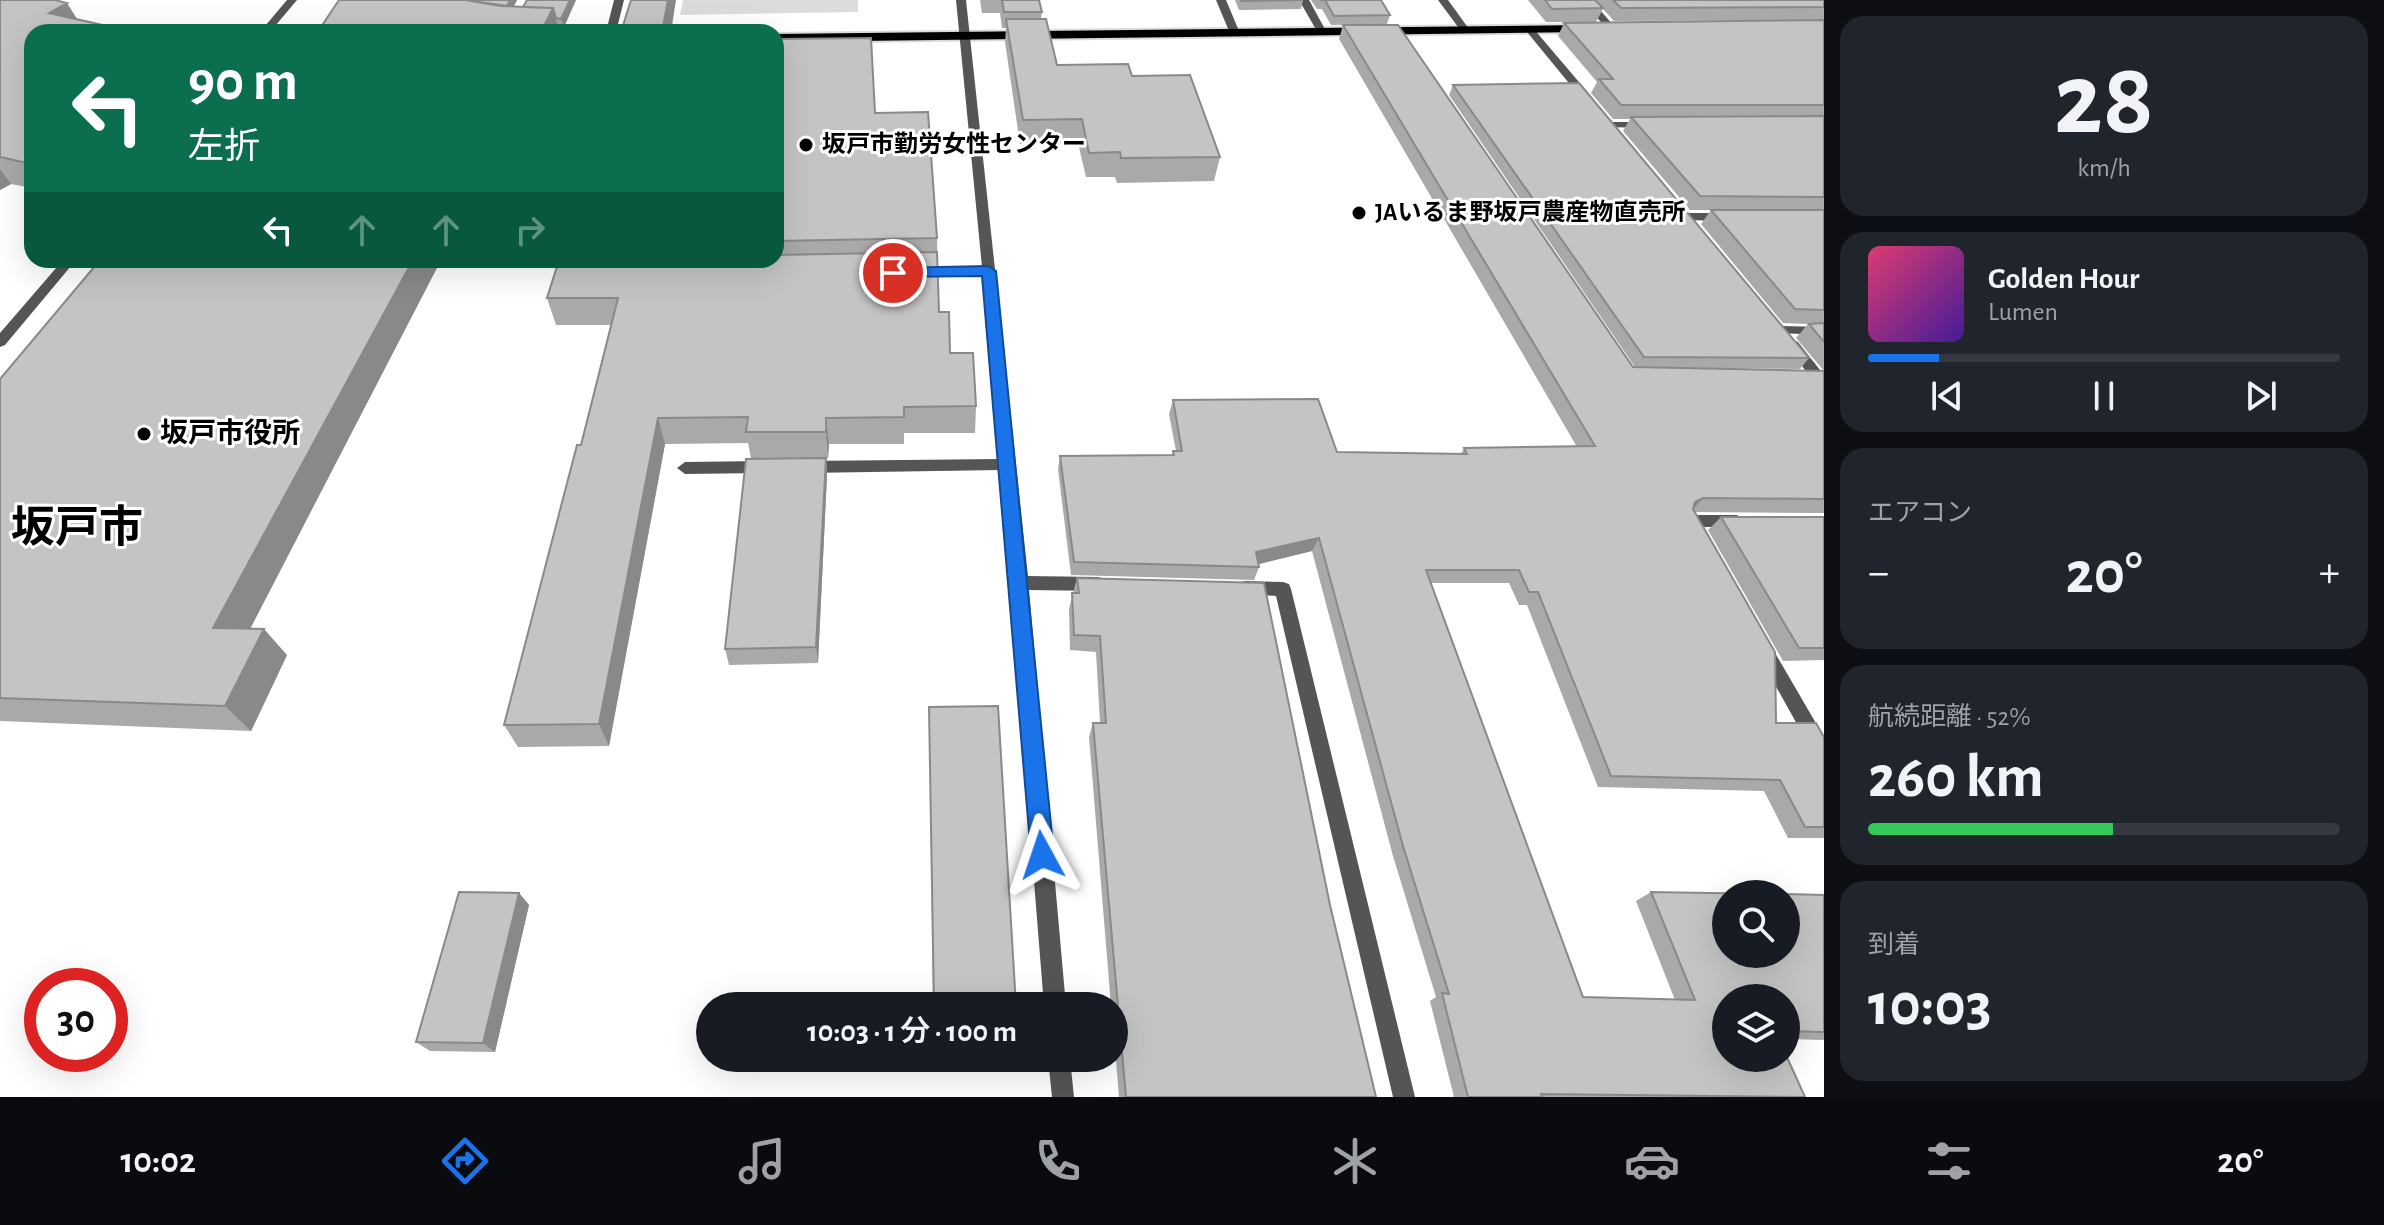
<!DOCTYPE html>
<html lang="ja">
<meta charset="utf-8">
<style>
:root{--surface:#171b24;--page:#20242c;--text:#f1f3f6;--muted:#9ea1a6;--line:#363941;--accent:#1a73e8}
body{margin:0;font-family:"Alegreya Sans","Noto Sans JP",sans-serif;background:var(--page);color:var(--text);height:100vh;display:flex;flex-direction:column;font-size:30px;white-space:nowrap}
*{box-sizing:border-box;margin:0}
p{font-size:26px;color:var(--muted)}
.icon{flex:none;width:44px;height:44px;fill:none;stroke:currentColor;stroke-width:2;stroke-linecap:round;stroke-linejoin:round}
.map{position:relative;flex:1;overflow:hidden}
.side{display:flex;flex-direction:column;gap:16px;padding:16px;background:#0d0f14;width:560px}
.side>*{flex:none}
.top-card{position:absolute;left:24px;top:24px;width:760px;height:244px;border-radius:24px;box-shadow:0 8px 32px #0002;background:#0b6e4f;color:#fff;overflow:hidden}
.tools{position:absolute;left:1712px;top:880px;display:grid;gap:16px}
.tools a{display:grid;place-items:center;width:88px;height:88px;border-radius:50%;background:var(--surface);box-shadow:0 8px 32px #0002;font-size:40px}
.speed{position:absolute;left:24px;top:968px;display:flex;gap:16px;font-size:40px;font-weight:700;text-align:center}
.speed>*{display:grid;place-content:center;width:104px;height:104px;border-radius:50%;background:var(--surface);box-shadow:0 8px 32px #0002;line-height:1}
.speed .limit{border:12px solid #d22;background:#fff;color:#111}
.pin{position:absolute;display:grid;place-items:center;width:68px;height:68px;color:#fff;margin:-34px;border:4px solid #fff;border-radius:50%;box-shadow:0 2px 8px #0007}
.me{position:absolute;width:88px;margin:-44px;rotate:355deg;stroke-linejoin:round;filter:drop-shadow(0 0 6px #0008)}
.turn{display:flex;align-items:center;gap:28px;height:168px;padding:0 32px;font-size:36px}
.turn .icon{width:104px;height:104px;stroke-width:2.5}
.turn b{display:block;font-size:56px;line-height:68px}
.lanes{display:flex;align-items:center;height:76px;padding:0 32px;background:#0003;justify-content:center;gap:40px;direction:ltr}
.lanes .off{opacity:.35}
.big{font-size:60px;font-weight:600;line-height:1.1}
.side .card{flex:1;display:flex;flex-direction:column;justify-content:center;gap:12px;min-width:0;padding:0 28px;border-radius:24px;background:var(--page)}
.side .dial{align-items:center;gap:0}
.dial b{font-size:104px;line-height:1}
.song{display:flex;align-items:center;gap:24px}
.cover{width:96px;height:96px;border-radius:12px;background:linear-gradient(135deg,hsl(340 70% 55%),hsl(260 70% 35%))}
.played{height:8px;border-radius:4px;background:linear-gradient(90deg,var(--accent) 15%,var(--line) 15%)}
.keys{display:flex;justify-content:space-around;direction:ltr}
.heat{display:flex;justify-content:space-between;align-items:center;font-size:44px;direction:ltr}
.charge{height:12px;border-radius:6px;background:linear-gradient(90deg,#34c759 52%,var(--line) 0)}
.trip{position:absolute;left:696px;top:992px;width:432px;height:80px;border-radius:40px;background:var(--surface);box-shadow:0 8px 32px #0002;font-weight:600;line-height:80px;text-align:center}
.tabs{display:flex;height:128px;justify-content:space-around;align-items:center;background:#090b0e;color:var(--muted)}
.tabs .icon{width:56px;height:56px}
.tabs .selected{color:var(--accent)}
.tabs b{font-size:36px;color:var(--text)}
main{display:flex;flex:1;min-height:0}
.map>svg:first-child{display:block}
</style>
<main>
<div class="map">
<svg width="1824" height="1097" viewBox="0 0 1824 1097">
<rect width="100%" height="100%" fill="#fff"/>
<path fill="#dcdcdc" d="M683,0h175v12l-178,3z"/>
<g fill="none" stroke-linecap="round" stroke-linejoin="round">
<g stroke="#dbdbdb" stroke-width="4">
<path id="primary" d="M1588,25l4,1v6l-816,10v-8z"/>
</g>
<path fill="#555" fill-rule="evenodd" d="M614,0h10l-8,32h-10z
M956,0h10l62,576 70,1 6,2 2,5 -2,5 -6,2 -69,-1 37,416h-22l-43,-536 -195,3 -8,-6 8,-6 194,-2 -18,-184 -63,1 -6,-4 6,-4 63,-1z
M1216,0h10l13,31 -2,2 -8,-2z
M1299,0h10l17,31 -2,2h-6z
M1438,0h10l21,29 -2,2h-6z
M1581,0h10l24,27v4h-6z
M1527,28h6l57,67v4h-8l-55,-67z
M1610,122h38l5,3 -5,3 -42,-1 -1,-2z
M1688,213h38l6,4 -6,4 -42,-1v-6z
M1781,326l43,1v8l-48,-2v-6z
M1793,340l5,2 26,33v15l-5,-2 -31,-40 -2,-3z
M766,461l8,6 -8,6 -81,1 -8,-6 8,-6z
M1691,515h46l8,6 -8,6h-35v7h-12l-7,-13z
M1245,581l38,1 6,2 2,5 124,508h-22l-117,-501 -37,-3 -2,-5 2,-5z
M1765,644l6,2 53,91v25l-7,-2 -58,-104 -3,-5 3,-5z
M1048,1058h22l4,39h-22z"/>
<path fill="#555" fill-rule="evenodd" d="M287,0h10l-27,32h-10z
M63,260h13l-71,85 -5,2v-14z"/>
<use href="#primary" fill="#000" fill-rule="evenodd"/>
</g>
<path fill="#a9a9a9" d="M0,0l32,32v156l-21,-4 -11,6z
M339,0h178l-3,6 9,1 53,-7 -12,27 -6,-1 1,6 -240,-2z
M980,0h59l3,12 -1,7 16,46 75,11 88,81 -6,24 -97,2 -2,-6h-29l-8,-34 -58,1 -15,-102 1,-14h-4l-2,-15h-18z
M1235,0h68l-2,9 -62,1z
M1311,0h70l9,15 -3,9 -56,1 -9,-16h-5z
M1528,0h296v371l-28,-33 12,-14 -25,-1 -82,-99 10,-14h-21l-67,-79 7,-12h-17l-22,-26 6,-11 -39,-46 6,-13 247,-3 -197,1 -11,-12 -7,13h-50z
M1343,25l290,342h2l-186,-272 4,-10 356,273 -9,11 -87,-1 111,3v142l-130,-1 82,211 48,14v101h-36l-24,-47 -166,-4 -71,-182h-8l-10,-22h-78l152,414 92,3 -39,-99 15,-9 173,3v145l-38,-1v-41h-60l79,99h-351l-24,-96 6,-4 -43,-141 -81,-305 -53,13v3l-5,13 -183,-5 -13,-106 2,-13 112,-1 1,-4h3l-7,-37 4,-14 164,52 124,2 3,-6 113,-1 -238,-408z
M776,39l99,74 62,125 2,74 11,41 26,53 -1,27h-71v11h-75l-1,14h-77l-3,-15 -83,1 -56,302 -91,1 -14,-22 77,-280 30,-120h-55l-9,-27 229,-38z
M299,260h142l-191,369 37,26 -36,76 -251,-10v-342l297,-116z
M826,458l1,17 -9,188 -89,2 -4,-16z
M1721,517h103v143l-41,1 -75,-131z
M1077,578l253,327 46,192h-257l-5,-61v-30h-3l-22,-269 4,-14h7l-4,-71 -26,-2 -1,-41z
M929,707l87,299h-83z
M519,893l10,12 -34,147 -65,-1 -14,-9z
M934,1058h84l-3,9 -81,2z"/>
<path fill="#898989" d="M510,0h7l-9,18 -2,-8z
M570,0h6l-12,27 -3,-8z
M668,0h8l-5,32h-9z
M67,3l17,27 -35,-17z
M553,8l6,24h-18z
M0,169l11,15 -11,6z
M413,260h28l-204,394 -24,-26z
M658,418l7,26 -56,302 -10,-22z
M826,418l3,26 -1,14 -2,-26z
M826,458l1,17 -9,188 -2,-16z
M1703,498l-12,14 4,-10z
M1319,538l-7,13 -61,15 5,-14z
M264,629l23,26 -36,76 -26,-25z
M519,893l10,12 -34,147 -12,-9z"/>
<path fill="#c4c4c4" stroke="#898989" stroke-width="2" d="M0,0h55l12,3 -18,10 85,19h-102v132l-32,-7z
M339,0h126l36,6 52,2 -12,24h-250l2,-2h26z
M465,0h45l-3,6z
M527,0h43l-9,19 -5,-1 -3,-10 -30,-1z
M631,0h37l-6,32h-41z
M1002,0h37l3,12h-38z
M1241,0h62l-62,1z
M1320,0h61l9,15 -56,1 -9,-16z
M1545,0h50l8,8 -51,1z
M1613,0h211v7l-203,1z
M1006,19h40l11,46 71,-1 4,12 58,-1 30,82 -99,1 -1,-6 -31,1 -7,-34 -59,1z
M1824,20v85h-203l-22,-26h14l-49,-56z
M1343,25h55l235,342 191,4v128l-121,-1 -8,4 -2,7 82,143 1,71h40l8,14v90h-19l-25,-47 -169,-4 -73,-184h-9l-10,-22h-93l157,427 112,3 -44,-108 118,2h-43v60h60v-60l38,1v137l-38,-1v-33h-60v60h60v-3l19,42 -264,-3 1,3h-74l-26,-104 7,1 -46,-148 -84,-308 -63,14 3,15 -185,-5 -14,-106 114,-1 -1,-4h9l-9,-51 145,-1 19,53 130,2 -3,-6 131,-2z
M871,38l4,75 53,-1 9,126 -161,3v-202z
M1579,83l230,275 -165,-1 -191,-272z
M1824,116v81l-124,-1 -69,-79z
M1711,210h113v100l-29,-1z
M937,252l2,60h10l1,41h23l3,53 -72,1v10l-78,1v14h-80l2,-15 -90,1 -59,306 -95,1 73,-280h4l37,-147h-71l12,-38h217v-5z
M100,260h65l132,3 2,-3h114l-200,368 51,1 -39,77 -225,-8v-319z
M1824,323v19l-15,-18z
M826,458l-10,189 -91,2 21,-190z
M1721,517h103v131h-25z
M1077,578l187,5 66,322 46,192h-250l-33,-374h13l-6,-87 -26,-1 -2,-42h7z
M998,706l18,300h-82l-5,-299z
M459,892l60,1 -36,150 -67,-1z"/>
<path fill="#1a73e8" stroke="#114b97" stroke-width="2" d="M988,266l8,5 58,584 -4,7 -8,4 -8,-4 -3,-7 -49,-579 -89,1 -7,-4 7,-5z"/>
<g fill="#000" stroke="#fff" stroke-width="3">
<circle cx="806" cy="145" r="8"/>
<circle cx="1359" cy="213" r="8"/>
<circle cx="144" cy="434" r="8"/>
</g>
<g text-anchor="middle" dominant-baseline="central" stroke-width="6" stroke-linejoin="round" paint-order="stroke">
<g font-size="24" font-weight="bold" fill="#000" stroke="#fff" text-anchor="start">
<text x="822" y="145">坂戸市勤労女性センター</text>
<text x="1375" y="213">JAいるま野坂戸農産物直売所</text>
</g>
<g font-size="28" font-weight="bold" fill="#000" stroke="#fff" text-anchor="start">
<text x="160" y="434">坂戸市役所</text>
</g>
<g font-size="44" font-weight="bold" fill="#000" stroke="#fff">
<text x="77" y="529">坂戸市</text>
</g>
</g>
</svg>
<div class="tools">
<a><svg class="icon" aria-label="search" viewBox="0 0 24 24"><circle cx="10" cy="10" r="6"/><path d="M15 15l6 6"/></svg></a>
<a><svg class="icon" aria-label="layers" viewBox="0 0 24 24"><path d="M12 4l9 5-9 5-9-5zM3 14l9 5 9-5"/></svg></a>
</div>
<div class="speed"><div class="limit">30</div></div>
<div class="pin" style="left:893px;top:273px;background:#d93025"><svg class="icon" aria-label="arrive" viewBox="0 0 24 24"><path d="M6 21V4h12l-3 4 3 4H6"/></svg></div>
<svg class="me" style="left:1042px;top:855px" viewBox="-20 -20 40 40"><path d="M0-17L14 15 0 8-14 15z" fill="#1a73e8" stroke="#fff" stroke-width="4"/></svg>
<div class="trip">10:03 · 1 分 · 100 m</div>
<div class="top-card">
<div class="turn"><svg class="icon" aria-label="left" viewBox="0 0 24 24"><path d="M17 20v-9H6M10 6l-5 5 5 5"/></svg><div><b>90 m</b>左折</div></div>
<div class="lanes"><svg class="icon" aria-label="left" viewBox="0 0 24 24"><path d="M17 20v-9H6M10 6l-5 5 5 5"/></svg><svg class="icon off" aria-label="ahead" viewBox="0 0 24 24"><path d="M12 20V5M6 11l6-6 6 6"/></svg><svg class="icon off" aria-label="ahead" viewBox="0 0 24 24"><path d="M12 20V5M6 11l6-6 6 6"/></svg><svg class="icon off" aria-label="right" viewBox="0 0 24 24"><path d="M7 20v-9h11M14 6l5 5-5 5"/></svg></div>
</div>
</div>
<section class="side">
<div class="card dial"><b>28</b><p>km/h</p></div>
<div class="card">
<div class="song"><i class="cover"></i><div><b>Golden Hour</b><p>Lumen</p></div></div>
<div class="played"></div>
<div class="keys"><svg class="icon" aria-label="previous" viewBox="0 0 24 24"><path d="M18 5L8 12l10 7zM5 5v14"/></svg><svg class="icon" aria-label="pause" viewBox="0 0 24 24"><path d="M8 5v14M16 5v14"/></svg><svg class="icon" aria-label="next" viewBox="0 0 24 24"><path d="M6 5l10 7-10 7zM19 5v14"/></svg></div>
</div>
<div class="card"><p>エアコン</p>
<div class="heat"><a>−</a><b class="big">20°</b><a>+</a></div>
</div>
<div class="card"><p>航続距離 · 52%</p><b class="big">260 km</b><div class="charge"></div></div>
<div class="card"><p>到着</p><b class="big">10:03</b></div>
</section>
</main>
<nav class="tabs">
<b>10:02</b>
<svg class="icon selected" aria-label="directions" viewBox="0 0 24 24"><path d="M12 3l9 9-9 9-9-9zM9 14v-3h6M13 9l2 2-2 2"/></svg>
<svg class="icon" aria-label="music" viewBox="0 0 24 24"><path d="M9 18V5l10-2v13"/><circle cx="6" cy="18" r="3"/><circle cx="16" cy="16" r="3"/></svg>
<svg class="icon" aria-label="phone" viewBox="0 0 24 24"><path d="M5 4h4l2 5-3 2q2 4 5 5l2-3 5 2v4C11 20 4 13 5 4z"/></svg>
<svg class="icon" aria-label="climate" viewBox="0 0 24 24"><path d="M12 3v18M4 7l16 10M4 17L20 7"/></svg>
<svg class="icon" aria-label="car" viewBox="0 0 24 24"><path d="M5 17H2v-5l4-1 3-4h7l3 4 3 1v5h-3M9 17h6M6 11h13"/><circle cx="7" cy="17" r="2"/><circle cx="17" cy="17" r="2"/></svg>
<svg class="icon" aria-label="filters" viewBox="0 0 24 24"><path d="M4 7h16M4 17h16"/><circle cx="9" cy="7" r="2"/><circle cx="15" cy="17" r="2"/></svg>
<b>20°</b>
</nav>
